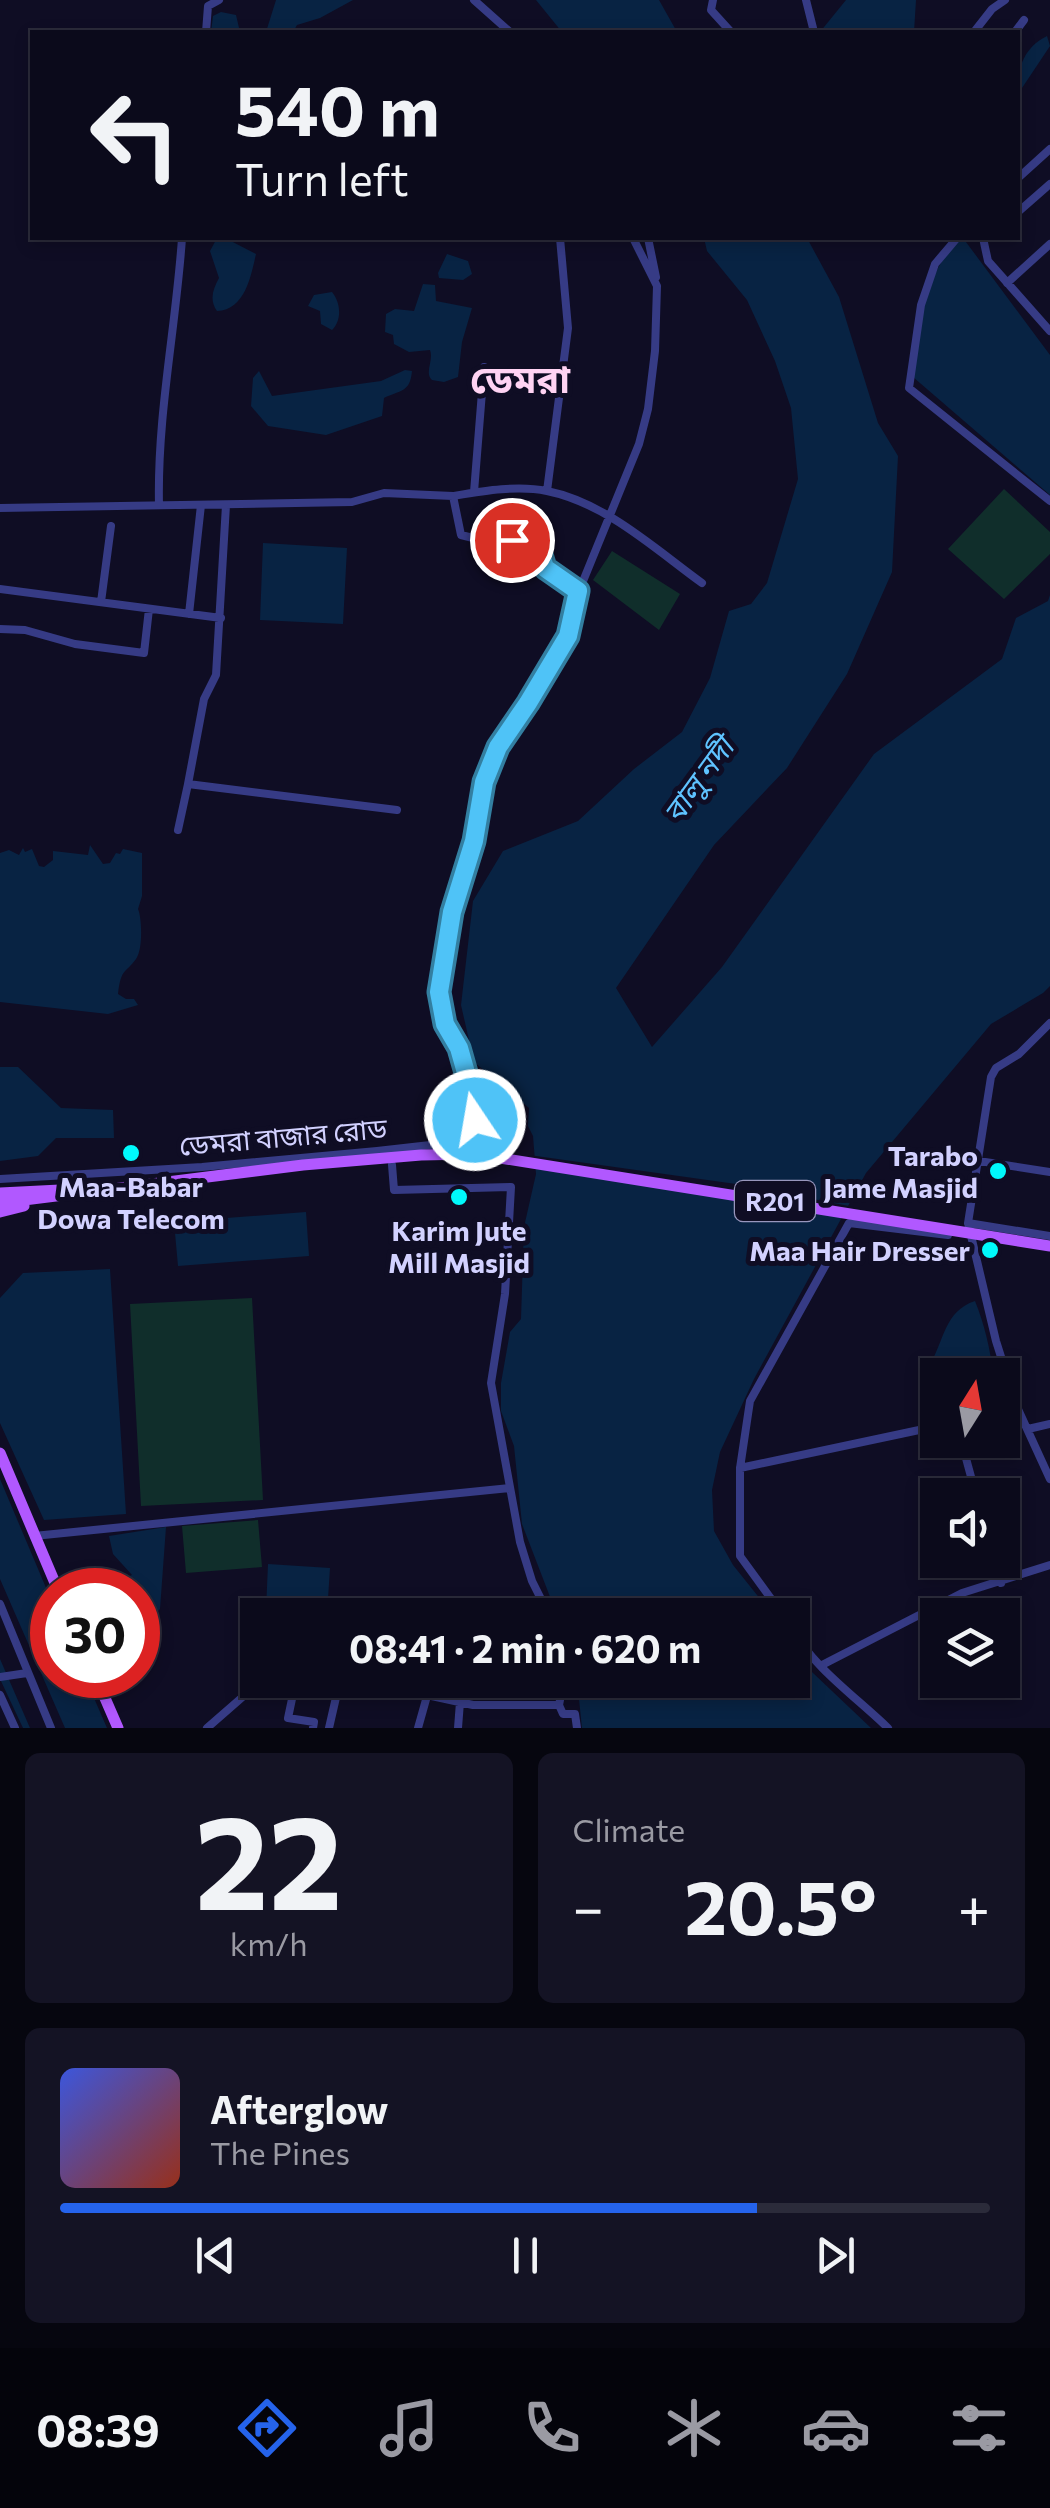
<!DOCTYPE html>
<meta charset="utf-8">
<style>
:root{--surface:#0b0a1b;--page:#141324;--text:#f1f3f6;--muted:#9a9aa3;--line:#2b2b3a;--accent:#2563eb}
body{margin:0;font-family:Commissioner,"Noto Sans Bengali",sans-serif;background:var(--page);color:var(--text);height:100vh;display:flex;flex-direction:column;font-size:38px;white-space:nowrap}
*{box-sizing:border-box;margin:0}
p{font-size:32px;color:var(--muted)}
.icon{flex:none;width:55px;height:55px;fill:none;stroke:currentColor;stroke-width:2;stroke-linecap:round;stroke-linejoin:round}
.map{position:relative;height:1728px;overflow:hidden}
.side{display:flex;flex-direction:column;gap:25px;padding:25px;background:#06060f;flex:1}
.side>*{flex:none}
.hud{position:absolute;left:30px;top:30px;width:990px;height:210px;border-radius:0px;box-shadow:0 5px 15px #0003,0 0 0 2px var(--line);background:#0b0a1b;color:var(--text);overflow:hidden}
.needle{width:65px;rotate:11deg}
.controls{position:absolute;left:920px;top:1358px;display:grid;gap:20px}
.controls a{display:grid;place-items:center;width:100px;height:100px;border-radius:0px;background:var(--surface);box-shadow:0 5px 15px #0003,0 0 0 2px var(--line);font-size:50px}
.speed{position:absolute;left:30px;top:1568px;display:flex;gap:20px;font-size:50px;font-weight:700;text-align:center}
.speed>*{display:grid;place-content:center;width:130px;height:130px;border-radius:50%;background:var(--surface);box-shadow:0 5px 15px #0003,0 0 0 2px var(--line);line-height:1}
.speed .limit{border:15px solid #d22;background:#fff;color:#111}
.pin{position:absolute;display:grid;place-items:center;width:85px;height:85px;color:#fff;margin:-42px;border:5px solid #fff;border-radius:50%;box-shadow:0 2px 10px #0007}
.me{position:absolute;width:110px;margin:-55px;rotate:348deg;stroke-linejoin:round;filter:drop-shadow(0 0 8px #0008)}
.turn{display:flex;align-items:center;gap:35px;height:210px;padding:0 40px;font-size:45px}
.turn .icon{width:130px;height:130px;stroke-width:2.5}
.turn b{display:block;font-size:70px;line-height:85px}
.big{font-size:75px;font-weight:700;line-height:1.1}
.side .widget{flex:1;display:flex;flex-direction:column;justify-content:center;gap:15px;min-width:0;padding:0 35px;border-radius:15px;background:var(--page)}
.side .dial{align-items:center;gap:0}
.dial b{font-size:130px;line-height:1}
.song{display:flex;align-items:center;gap:30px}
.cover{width:120px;height:120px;border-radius:15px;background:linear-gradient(135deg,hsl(230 70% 55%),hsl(10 70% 35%))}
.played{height:10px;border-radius:5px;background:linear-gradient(90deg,var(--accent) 75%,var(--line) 75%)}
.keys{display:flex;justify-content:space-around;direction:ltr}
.heat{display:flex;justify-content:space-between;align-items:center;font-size:55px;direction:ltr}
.side .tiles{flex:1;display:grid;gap:25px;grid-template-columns:1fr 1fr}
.widget:last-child{grid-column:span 2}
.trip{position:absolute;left:240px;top:1598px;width:570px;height:100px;border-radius:0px;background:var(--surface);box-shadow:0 5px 15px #0003,0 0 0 2px var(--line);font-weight:700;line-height:100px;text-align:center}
.menu{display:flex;height:160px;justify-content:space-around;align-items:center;background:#04040b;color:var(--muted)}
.menu .icon{width:70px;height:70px}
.menu .current{color:var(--accent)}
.menu b{font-size:45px;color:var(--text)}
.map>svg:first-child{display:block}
</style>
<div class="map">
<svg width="1050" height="1728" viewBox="0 0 1050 1728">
<rect width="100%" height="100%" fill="#0f0d24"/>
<path fill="#102e2b" d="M1004,489l46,43v22l-46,45 -56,-50z
M612,551l68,43 -21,36 -66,-50z
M252,1298l11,202 -122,6 -11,-202z
M258,1520l4,47 -76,6 -4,-47z"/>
<path fill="#082343" d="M276,0h77l-33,18 -23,7 -4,7h-27z
M536,0h123l18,32h-115z
M846,0h70l-2,32h-94z
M221,12l15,3 4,17h-29l2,-16z
M1047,36l3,10 -32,48c-1,-25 5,-46 29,-58z
M217,238h8l31,16c-5,22 -11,56 -39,57 -8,-11 -4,-22 2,-33l-9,-27z
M704,238h103l32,59 39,126 20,33 -6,116 -45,102 -60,94 -73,77 -98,143 36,59 70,-80 152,-213 128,-95 14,-41 32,-17 2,-6v391l-7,7 -52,31 -125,149 -112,206 -34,73 -8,38 2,41 19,34 40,50h-216l-35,-91 -8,-78 -13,-35v-28l9,-51 11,-13 3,-92 12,-53 -3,-38 -5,-10 1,-18 -55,-46 -13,-57 12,-104 30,-50 75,-30 56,-52 48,-37 28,-54 19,-67 22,-7 16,-21 31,-104 -7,-71 -16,-47 -28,-61 -40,-49z
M959,238h4l87,117v140l-137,-118c6,-52 10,-99 46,-139z
M447,254l21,7 4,13 -9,6 -24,-2 -1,-5z
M423,284l12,1 1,16 36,7 -10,34 -4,35 -14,5 -12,-2c-8,-7 2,-20 -2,-30l-21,2 -15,-8 -1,-9 -8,-3 1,-18 9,-5 19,2z
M332,292c9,11 10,28 0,38l-11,-6 -1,-13 -12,-5 6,-11z
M405,370l7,1c-2,22 -12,19 -28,27l-2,18 -56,19 -58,-9 -17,-20 2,-28 6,-7 13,25 109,-15z
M263,543l84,5 -4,76 -83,-4z
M90,845l13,19 7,-1 6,-10 4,1 3,-5 19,4v43l-4,13c4,9 5,41 -2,50 -11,15 -15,9 -18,35l8,5h8l4,6 -30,9 -108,-12v-149l9,-3 10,5 4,-7 2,4 7,-3 7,17 5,1 9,-7v-9l35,4z
M0,1067h18l43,41 52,2 1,28h-58l-18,18 -38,5z
M306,1212l3,44 -131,10 -4,-44z
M110,1269l16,245 -82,6 -44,-97v-125l23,-25z
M975,1301c9,22 16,50 18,74h-26l-2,-5h-8l-5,5h-12l-10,-11c14,-22 14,-53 45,-63z
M0,1479l52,123v73h32l23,53h-42l-65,-149z
M166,1527l-6,82 -22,24v-43h-47l41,-15 -19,-21 -4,-18z
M268,1564l62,4 -3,46 -61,-4z
M793,1654l78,74h-289l-5,-48h215z
M0,1659l30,69h-7l-23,-49z"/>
<path fill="#0f0d24" d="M529,1155l207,29 118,23 -5,9 -319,-50z"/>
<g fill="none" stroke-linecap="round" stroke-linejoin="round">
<path stroke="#363b85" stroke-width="8" d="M474,0l36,32
M713,0l-2,10 20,22
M806,0l8,32
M206,32l2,-26 11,-6
M974,32l18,-23 13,-9
M1015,32l9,-12
M1018,178l32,-29
M1018,212l32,-28
M648,238l8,39
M957,238l-22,26 -14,41 -12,83 141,113
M983,238l5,23 62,70
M1007,283l43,-39
M547,491l21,-163 -8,-90
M474,492l10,-125
M453,496c30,-5 64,-11 94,-5 59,12 108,58 155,92
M159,505c-2,-90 17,-178 23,-267
M226,505l-10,170 -12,24 -16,85 209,26
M0,508l352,-6 32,-9 69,3 8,39 40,10 11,-4 28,10 5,17 34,23
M0,589l221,29
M101,602l10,-76
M189,614l12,-109
M0,629l25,1 50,14 69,9 5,-44
M178,830l10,-46
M1050,1023l-31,31 -23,14 -5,9 -23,146 28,118 21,66 33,72
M927,1153l123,19
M392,1165l2,25 117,-3 -6,107 -14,89 29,159 12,39 17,34
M0,1179l202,-12 175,-16 71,-8 21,-13 8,-21 -18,-62 -14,-23 -6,-32 13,-80 22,-71 10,-60 13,-34 31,-44 40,-67 11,-45 60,-147 9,-35 7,-58 2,-65 -24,-48
M968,1223l82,13
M1002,1411l15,-4
M1028,1429l22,-5
M961,1440l15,55
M740,1468l198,-42
M34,1536l476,-48
M995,1560l6,23
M0,1604l51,124
M783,1615l-43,-59v-88l10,-67 99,-178 99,12
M792,1629c22,39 64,68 96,99
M822,1665l140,-72 88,-28
M0,1677l27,-4
M296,1680l-8,38 26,4 -1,6
M358,1680l115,25h86
M564,1680l-5,25 4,9h12l2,14
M0,1695l15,33
M207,1728l55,-48
M329,1728l11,-48
M418,1728l9,-32
M458,1728l2,-26"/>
<path stroke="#b158ff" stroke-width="11" d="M0,1193l60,-3
M0,1203l303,-38 118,-10 52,-1 27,4
M0,1212l24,-6
M0,1453l58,137
M95,1675l23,53"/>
<path stroke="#b158ff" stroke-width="11" d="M500,1158l550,88"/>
</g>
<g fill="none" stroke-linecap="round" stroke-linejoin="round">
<g stroke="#337fa1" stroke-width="25">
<path id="route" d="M475,1120l1,-12 -17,-60 -14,-24 -6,-32 13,-80 22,-71 10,-59 14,-35 30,-44 40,-67 10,-45 -33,-23 -5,-17 -28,-11"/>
</g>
<use href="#route" stroke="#4fc3f7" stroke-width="18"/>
</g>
<g fill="#00f9fc" stroke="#0f0d24" stroke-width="4">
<circle cx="131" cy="1153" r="10"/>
<circle cx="998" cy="1171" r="10"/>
<circle cx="459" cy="1197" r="10"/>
<circle cx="990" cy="1250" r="10"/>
</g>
<g text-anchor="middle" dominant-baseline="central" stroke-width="10" stroke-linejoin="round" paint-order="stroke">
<rect fill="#0f0d24" stroke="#9896bd" stroke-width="2.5" x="735" y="1181" width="80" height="40" rx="8"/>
<g font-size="25" font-weight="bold" fill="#d2d1ff">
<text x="775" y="1201">R201</text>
</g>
<g font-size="28" fill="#d2d1ff" stroke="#0f0d24">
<text transform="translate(283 1136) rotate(-5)">ডেমরা বাজার রোড</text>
</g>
<g font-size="28" font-weight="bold" fill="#d2d1ff" stroke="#0f0d24" text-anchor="end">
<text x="978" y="1155">Tarabo<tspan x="978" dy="32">Jame Masjid</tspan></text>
<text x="131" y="1186" text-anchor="middle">Maa-Babar<tspan x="131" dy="32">Dowa Telecom</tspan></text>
<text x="459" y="1230" text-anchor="middle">Karim Jute<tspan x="459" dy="32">Mill Masjid</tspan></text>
<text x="970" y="1250">Maa Hair Dresser</text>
</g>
<g font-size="30" font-style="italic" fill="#5fc3ff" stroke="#0f0d24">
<text transform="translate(697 779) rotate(-54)">বালু নদী</text>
</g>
<g font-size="38" font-weight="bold" fill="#ffd3f3" stroke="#0f0d24">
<text x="520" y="377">ডেমরা</text>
</g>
</g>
</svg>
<div class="controls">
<a><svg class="needle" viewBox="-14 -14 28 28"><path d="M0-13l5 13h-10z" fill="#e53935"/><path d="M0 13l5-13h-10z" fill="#9a9aa3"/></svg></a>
<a><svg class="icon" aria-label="sound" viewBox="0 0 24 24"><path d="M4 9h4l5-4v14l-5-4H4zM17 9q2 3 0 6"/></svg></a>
<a><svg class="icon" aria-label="layers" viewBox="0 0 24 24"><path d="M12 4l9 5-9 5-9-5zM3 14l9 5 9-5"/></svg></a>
</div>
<div class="speed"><div class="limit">30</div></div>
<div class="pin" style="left:512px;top:540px;background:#d93025"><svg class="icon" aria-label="arrive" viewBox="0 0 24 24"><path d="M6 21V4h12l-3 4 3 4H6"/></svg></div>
<svg class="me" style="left:475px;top:1120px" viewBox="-20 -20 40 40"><circle r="17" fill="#4fc3f7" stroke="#fff" stroke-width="3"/><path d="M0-11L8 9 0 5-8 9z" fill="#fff"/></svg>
<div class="trip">08:41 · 2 min · 620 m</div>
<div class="hud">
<div class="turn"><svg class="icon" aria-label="left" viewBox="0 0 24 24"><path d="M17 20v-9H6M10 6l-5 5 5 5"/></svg><div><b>540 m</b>Turn left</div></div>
</div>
</div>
<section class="side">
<div class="tiles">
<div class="widget dial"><b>22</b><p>km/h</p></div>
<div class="widget"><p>Climate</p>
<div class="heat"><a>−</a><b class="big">20.5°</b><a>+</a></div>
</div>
<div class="widget">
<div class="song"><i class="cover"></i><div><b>Afterglow</b><p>The Pines</p></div></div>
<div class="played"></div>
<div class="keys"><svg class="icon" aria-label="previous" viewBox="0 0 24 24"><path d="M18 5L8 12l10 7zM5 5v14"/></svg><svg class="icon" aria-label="pause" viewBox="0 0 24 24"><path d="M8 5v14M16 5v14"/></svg><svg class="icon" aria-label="next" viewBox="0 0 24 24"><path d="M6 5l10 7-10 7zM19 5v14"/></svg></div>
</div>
</div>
</section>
<nav class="menu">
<b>08:39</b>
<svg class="icon current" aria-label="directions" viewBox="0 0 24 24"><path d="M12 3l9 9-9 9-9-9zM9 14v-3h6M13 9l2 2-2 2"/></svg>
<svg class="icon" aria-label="music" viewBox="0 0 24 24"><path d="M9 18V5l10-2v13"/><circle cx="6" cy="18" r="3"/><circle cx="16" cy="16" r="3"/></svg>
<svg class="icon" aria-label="phone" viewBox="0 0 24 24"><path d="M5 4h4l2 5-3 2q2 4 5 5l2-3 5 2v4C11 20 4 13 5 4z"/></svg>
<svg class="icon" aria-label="climate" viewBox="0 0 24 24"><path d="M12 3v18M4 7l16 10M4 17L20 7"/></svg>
<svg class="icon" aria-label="car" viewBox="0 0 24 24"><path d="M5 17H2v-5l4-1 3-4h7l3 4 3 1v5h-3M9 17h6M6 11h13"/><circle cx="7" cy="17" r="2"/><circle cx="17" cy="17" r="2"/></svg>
<svg class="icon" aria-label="filters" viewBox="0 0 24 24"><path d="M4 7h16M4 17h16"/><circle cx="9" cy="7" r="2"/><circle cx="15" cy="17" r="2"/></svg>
</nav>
